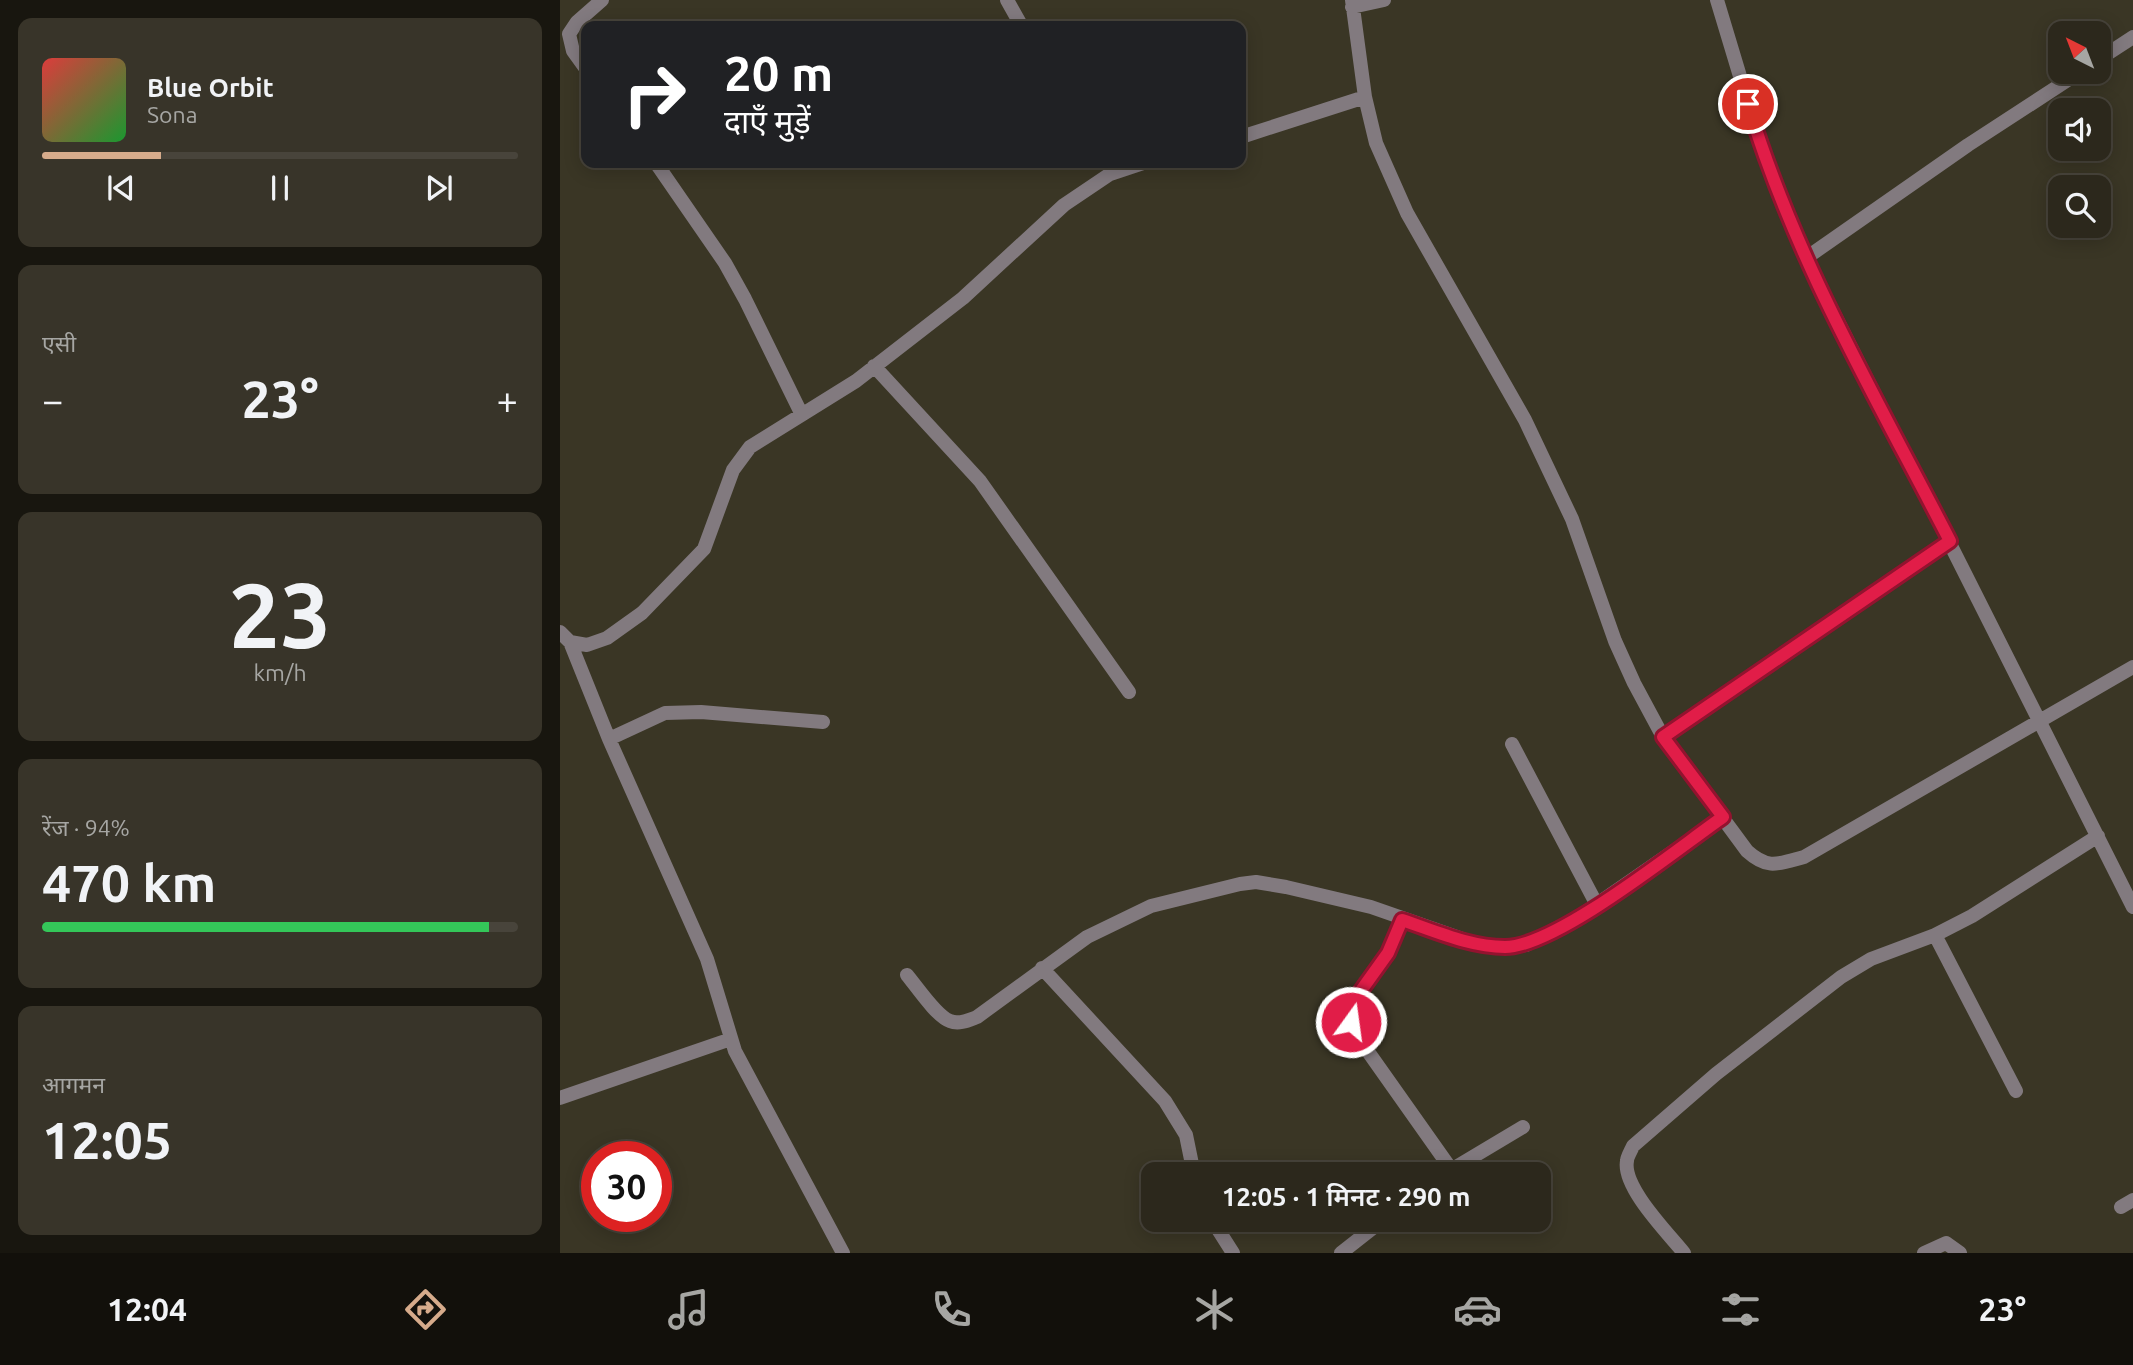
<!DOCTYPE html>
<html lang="hi">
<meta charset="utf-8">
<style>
:root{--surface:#2c281c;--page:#383429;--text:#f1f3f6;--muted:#a6a6a3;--line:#48443b;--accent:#d6ab8b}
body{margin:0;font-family:Ubuntu,"Noto Sans Devanagari",sans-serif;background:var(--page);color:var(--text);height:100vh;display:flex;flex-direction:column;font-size:26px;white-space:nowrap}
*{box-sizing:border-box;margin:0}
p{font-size:23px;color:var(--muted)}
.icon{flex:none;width:38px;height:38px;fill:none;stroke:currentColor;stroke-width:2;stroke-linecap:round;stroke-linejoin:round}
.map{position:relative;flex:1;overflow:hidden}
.side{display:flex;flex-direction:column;gap:18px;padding:18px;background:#18160f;width:560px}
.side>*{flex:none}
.top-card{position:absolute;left:21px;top:21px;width:665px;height:147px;border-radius:14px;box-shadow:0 4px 18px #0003,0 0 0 2px var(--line);background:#202124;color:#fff;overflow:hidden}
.needle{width:46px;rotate:318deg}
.fabs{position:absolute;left:1488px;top:21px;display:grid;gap:14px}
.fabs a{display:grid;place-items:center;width:63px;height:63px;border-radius:14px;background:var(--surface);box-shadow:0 4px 18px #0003,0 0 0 2px var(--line);font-size:35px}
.speed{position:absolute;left:21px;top:1141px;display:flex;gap:14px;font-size:35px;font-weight:700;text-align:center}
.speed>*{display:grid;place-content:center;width:91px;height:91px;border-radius:50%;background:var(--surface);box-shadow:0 4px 18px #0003,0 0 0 2px var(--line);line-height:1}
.speed .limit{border:10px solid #d22;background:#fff;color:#111}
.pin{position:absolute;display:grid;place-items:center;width:60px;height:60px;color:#fff;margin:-30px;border:4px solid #fff;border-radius:50%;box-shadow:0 2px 7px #0007}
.me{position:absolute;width:77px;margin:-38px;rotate:14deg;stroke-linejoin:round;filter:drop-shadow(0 0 5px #0008)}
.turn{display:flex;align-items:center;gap:24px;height:147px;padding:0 28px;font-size:32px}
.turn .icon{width:91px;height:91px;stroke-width:2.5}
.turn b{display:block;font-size:49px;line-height:60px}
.big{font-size:52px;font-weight:600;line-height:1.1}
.side .widget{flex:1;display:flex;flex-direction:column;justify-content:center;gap:10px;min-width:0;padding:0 24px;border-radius:14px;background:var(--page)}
.side .dial{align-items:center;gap:0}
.dial b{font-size:91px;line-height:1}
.song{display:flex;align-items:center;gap:21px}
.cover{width:84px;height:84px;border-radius:10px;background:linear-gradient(135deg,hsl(0 70% 55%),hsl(130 70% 35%))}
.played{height:7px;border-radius:4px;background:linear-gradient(90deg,var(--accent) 25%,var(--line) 25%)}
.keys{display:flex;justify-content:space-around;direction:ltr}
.heat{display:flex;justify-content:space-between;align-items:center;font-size:38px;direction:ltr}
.charge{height:10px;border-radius:5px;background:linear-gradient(90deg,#34c759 94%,var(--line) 0)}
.trip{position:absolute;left:581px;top:1162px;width:410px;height:70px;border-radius:14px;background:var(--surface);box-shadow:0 4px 18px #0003,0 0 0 2px var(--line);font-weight:600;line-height:70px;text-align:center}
.tab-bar{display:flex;height:112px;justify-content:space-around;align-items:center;background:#12100b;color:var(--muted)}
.tab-bar .icon{width:49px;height:49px}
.tab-bar .on{color:var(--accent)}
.tab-bar b{font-size:32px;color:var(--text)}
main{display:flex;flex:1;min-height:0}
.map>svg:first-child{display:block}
</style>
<main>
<section class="side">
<div class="widget">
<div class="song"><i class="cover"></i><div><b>Blue Orbit</b><p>Sona</p></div></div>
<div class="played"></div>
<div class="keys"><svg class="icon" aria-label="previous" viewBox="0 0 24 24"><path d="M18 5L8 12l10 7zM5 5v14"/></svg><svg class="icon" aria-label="pause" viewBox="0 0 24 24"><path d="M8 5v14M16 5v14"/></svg><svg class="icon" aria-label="next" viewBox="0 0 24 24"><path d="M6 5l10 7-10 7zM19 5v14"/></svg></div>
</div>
<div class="widget"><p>एसी</p>
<div class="heat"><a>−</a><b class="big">23°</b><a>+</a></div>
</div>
<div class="widget dial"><b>23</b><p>km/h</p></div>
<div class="widget"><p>रेंज · 94%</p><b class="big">470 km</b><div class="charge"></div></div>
<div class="widget"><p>आगमन</p><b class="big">12:05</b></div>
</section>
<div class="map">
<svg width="1573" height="1253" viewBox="0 0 1573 1253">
<rect width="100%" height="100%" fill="#3a3625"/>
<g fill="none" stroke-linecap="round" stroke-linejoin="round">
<path stroke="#827a7f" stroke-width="14" d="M447,0l14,25
M792,0l13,97 11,46 31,70 118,207 47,99 43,122 19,42 29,54 84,114c21,19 31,13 57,6l329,-190
M1157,0l47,156 42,102 327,649
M792,7l32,-7
M1538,60l35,-23
M26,69l-13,-18 -4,-17 8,-12 25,-22
M681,137l124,-40
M96,163l69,100 20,36 56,114
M1246,258l162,-113 112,-73
M314,366l106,115 149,211
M0,632l10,10 17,3 20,-7 35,-25 62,-64 29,-79 17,-23 106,-66 107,-83 101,-93 46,-31 33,-11
M10,642l39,97
M263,722l-122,-10 -36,1 -56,26 98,220 28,92 108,202
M1103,737l287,-196
M952,744l85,161
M842,920c-7,16 -14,34 -25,49 -19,27 -35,32 -20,67l94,133
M1375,935l81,156
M482,968l123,133 21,34 8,39
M347,975c10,12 30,42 43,46 9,4 19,-1 27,-4l110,-80 64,-31 89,-22 16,-2 30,5 85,20 109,38 25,2 21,-2 48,-25 149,-103
M0,1098l171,-59
M886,1173l77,-46
M1561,1207l12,-7
M652,1220l21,33
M781,1253l42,-33
M1124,1253c-16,-20 -62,-66 -57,-92 0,-4 4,-10 6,-15l83,-72 125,-97 30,-18 64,-24 37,-19 126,-80
M1364,1253l22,-10 14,10"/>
</g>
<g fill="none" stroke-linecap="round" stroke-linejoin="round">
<g stroke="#92132f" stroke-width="18">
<path id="route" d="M791,1022l-1,-16 38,-53 14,-33c33,11 68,27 103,27 51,0 172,-98 218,-130l-60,-80 287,-196c-73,-142 -156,-283 -202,-437"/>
</g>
<use href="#route" stroke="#e11d48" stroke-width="12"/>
</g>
</svg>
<div class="fabs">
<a><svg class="needle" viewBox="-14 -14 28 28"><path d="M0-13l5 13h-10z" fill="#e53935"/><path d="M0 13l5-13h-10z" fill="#a6a6a3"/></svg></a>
<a><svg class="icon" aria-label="sound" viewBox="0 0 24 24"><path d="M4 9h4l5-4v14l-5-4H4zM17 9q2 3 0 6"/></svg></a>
<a><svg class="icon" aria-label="search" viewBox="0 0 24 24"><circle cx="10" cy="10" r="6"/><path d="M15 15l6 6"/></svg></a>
</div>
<div class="speed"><div class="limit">30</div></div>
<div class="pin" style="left:1188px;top:104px;background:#d93025"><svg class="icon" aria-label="arrive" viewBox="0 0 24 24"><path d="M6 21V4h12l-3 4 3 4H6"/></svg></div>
<svg class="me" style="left:791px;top:1022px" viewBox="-20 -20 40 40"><circle r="17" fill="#e11d48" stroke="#fff" stroke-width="3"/><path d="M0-11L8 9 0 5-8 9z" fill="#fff"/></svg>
<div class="trip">12:05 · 1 मिनट · 290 m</div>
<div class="top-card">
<div class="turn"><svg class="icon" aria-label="right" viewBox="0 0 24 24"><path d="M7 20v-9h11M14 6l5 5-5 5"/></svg><div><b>20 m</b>दाएँ मुड़ें</div></div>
</div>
</div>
</main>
<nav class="tab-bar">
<b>12:04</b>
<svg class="icon on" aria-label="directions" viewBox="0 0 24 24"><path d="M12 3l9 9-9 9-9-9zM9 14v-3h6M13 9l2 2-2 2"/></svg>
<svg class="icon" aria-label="music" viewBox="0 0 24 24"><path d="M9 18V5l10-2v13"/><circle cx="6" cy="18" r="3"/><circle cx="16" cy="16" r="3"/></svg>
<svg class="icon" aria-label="phone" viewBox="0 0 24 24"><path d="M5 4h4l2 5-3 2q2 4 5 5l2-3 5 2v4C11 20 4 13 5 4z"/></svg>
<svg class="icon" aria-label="climate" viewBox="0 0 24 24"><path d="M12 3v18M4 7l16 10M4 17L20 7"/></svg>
<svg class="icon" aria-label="car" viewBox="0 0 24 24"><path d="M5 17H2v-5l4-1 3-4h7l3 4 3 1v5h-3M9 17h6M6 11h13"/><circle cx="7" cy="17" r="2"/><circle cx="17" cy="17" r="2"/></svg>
<svg class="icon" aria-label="filters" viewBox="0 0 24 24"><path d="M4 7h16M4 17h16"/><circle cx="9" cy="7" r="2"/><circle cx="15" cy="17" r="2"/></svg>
<b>23°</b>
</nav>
